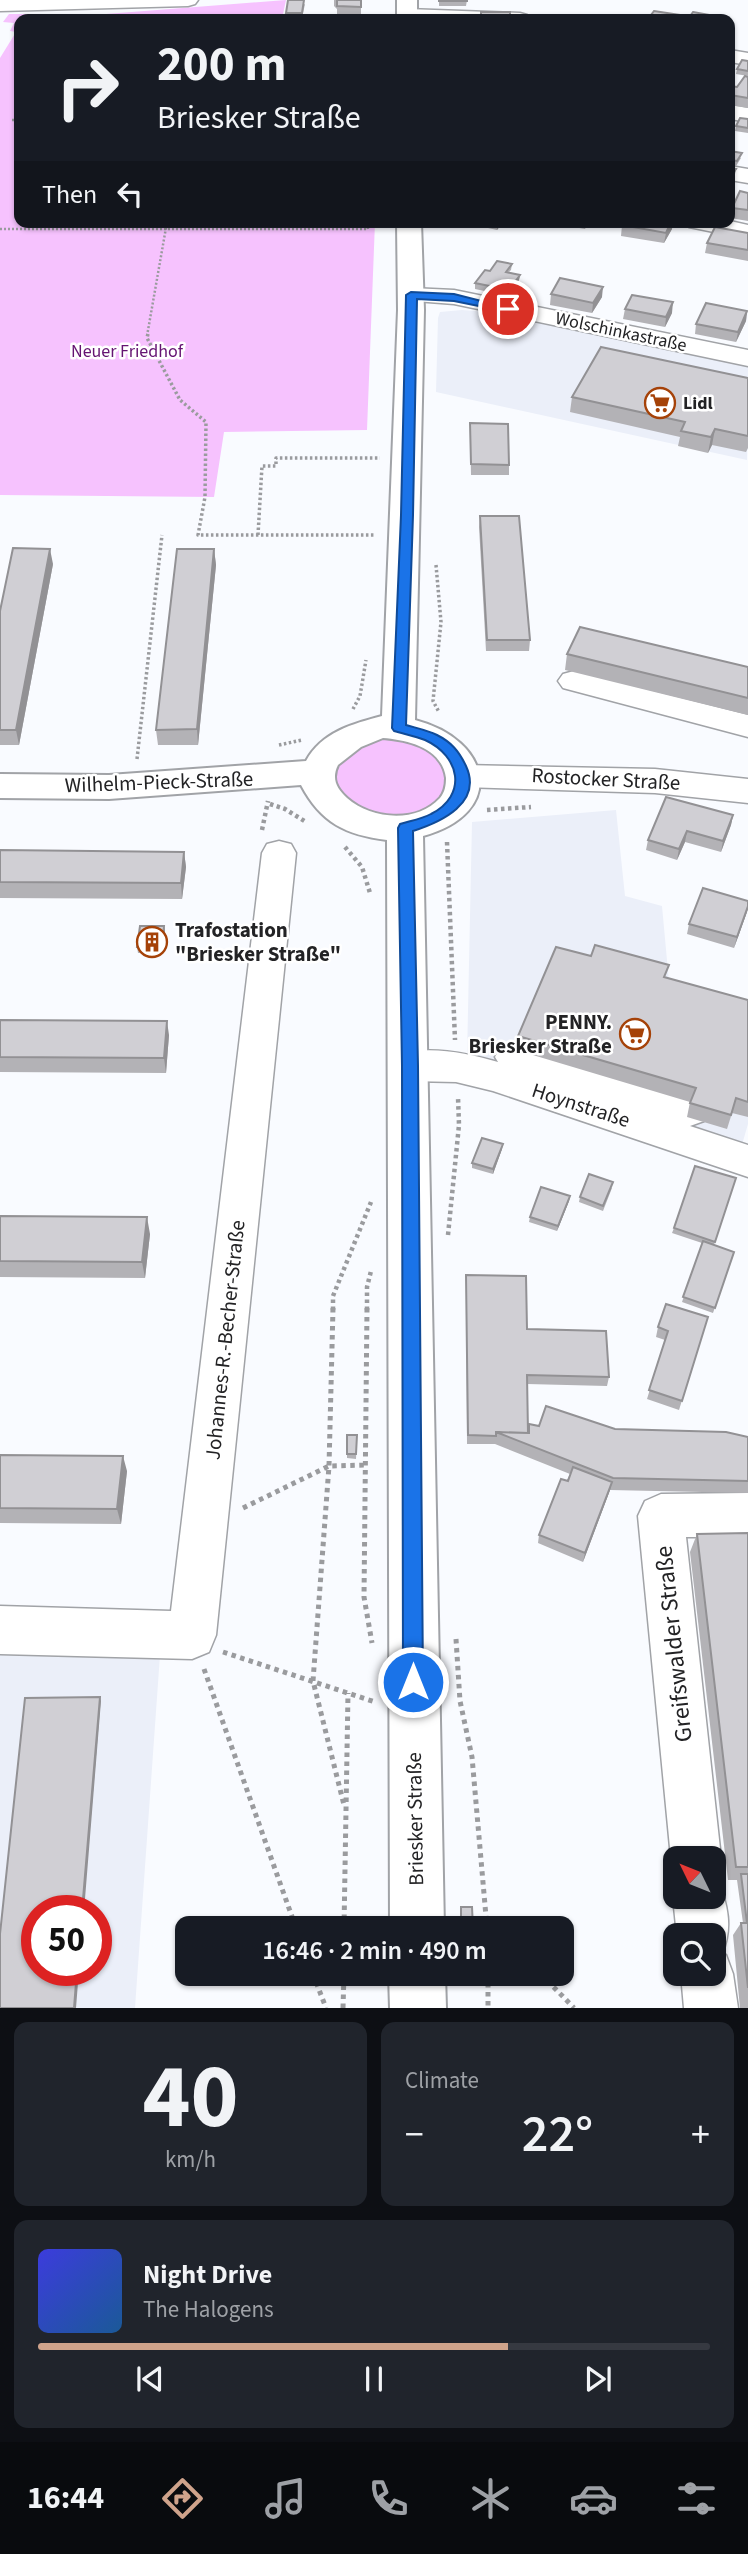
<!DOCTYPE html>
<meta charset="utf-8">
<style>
:root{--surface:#171b24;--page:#20242c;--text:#f1f3f6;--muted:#9ea1a6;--line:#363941;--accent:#cfa38b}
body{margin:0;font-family:"Source Sans 3",sans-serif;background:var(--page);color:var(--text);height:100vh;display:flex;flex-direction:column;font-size:26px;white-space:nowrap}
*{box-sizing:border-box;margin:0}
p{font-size:23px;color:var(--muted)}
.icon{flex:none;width:38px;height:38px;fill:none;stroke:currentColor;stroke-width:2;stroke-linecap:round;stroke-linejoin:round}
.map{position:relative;height:2008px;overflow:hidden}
.side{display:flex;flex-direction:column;gap:14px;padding:14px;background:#0d0f14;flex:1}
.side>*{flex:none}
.top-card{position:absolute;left:14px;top:14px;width:721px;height:214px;border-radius:14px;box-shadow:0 2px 5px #0004;background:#171b24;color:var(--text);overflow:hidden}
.needle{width:46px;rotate:313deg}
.buttons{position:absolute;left:663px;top:1846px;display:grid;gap:14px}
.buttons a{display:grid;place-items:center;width:63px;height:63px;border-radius:14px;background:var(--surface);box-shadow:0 2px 5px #0004;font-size:35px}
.speed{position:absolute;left:21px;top:1895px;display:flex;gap:14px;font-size:35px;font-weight:700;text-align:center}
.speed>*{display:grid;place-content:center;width:91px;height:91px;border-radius:50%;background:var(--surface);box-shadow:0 2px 5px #0004;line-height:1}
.speed .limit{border:10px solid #d22;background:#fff;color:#111}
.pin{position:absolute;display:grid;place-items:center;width:60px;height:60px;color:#fff;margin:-30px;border:4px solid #fff;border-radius:50%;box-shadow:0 2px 7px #0007}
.me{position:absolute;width:77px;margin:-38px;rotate:0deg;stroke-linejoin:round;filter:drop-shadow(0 0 5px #0008)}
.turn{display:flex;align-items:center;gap:24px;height:147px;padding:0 28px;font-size:32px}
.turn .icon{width:91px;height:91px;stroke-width:2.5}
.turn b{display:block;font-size:49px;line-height:60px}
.then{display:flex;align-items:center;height:66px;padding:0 28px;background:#0003;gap:14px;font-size:26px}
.big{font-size:52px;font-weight:600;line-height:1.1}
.side .widget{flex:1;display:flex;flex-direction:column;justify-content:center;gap:10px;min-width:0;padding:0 24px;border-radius:14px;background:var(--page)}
.side .dial{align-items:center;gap:0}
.dial b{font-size:91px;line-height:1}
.song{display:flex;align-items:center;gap:21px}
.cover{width:84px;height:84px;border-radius:10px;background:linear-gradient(135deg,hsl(240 70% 55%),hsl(210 70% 35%))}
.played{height:7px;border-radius:4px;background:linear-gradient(90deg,var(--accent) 70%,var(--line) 70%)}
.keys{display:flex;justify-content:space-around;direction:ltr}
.heat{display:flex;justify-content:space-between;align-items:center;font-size:38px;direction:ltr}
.side .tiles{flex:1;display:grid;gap:14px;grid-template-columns:1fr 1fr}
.widget:last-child{grid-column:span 2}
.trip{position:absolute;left:175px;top:1916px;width:399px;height:70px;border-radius:14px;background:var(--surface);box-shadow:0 2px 5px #0004;font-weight:600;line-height:70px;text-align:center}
.tabs{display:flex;height:112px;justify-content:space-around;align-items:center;background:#090b0e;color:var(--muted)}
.tabs .icon{width:49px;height:49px}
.tabs .on{color:var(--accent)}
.tabs b{font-size:32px;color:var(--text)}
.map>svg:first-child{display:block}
</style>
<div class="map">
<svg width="748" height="2008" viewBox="0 0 748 2008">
<rect width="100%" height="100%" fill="#f9fbff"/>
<path fill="#ebeff9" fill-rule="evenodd" d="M462,310l26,2 260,54 -1,94 -311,-68 2,-74 2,-6z
M616,810l9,86 37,10 7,76 79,23v119l-7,24 -274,-90 5,-236z
M0,1655h160l-25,353h-135zM37,1911h59v59h-59z"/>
<path fill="#f6c2fe" d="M286,0l-4,19h-263v203h356l-8,208 -143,2 -10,65 -214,-2v-437l16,-26 -6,-1 4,-8 -11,-1 6,-8h97z
M380,736l44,8 24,26c-1,6 0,16 -3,22 -11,24 -53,31 -75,24 -11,-4 -23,-14 -33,-21l-3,-31 7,-10z"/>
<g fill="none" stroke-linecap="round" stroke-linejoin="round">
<g stroke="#a1a3a7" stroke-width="3">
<path id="minor" d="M0,0h198l-3,4 -7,2 -188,5z
M407,9l113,4 7,2 3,4h-130l-3,-4 3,-4z
M730,50l18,3v12l-18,-3z
M730,105l18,3v14l-18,-3z
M730,166l18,3v14l-18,-3z
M730,221l18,4v14l-59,-12 -4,-5z
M411,288l43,2 294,60v16l-294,-62 -52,-4 -3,-5 3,-5z
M574,671l174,44v22l-185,-49 -5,-7 5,-7z
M463,765l192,4 93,10v24l-93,-10 -192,-6 -12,-3 -4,-8 4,-8z
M279,841l12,3 5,9 -80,782 -7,17 -17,7 -192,-5v-48l171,5 91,-758 5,-9z
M514,1042l190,57 5,11 -5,11 -14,5 58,19v32l-255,-86 -37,-9 -46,-1 -13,-4 -6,-11 6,-11c31,-10 69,-2 101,7l-3,-5 6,-11z
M748,1493v44h-62l35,321 -7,18v-18h-38v12l-5,-12 -33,-342 7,-15 16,-7z
M714,1877l3,2c11,25 16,49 5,75l4,1 7,19 5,34h-54l-3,-34h33v-38h-37l-4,-39 3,-6v6h38z"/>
</g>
<g stroke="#a1a3a7" stroke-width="4">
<path id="major" d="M397,0h20v19h-20z
M397,222h24l3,88 -9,410c77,20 92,93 8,116l21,1092h-54l-3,-1088c-41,-5 -66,-17 -86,-55l-192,14 -109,-1v-24l109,1 197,-14c16,-29 46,-37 76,-45l16,-406zM383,738c25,2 59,10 63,40 0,7 -1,14 -6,20 -24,26 -69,21 -93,0 -10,-9 -16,-19 -9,-33l23,-18z
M389,1974h56l1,34h-56z"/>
</g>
<path stroke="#9a9b9e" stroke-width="2.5" stroke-dasharray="2 2" stroke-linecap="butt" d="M12,120h7
M0,229h368l-1,-7
M147,336l20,-114"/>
<path stroke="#9a9b9e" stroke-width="3.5" stroke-dasharray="2.5 2.5" stroke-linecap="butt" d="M148,334l-1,4 33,62 26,22 -1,75 -7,38h177
M258,535l4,-69h14v-8h104
M436,565l5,57 -8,79 6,11
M353,709l7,-13 6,-36
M279,745l23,-5
M137,759l25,-224"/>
<path stroke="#9a9b9e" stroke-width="4.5" stroke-dasharray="3.5 3.5" stroke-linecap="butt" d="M270,804l15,5 21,13
M487,810l44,-3
M262,830l6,-29
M447,842l8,198
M345,847l17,20 8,26
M448,1235l11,-110 -1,-28
M333,1310v-14l38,-94
M367,1310v-23l4,-16"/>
<path stroke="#9a9b9e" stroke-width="5" stroke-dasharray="4.5 4.5" stroke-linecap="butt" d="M333,1308l-4,158 -16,215 31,124
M367,1308l-3,289 8,46
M243,1508l86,-42 37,-1
M456,1639l4,62 12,56 15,171
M223,1652l152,50
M204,1669l92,259
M487,1919l9,9
M344,1928l4,-235
M313,1974l13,34
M488,1974v34
M541,1974l33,34
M343,2008l1,-34"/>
<use href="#minor" fill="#fff" fill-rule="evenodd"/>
<use href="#major" fill="#fff" fill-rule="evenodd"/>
</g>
<path fill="#b3b2b6" d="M334,0h27v16h-24v-7l-3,-3z
M439,0h28l-1,6h-27z
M305,4l-3,14h-16v-5z
M748,61v15l-12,-2 1,-5z
M748,77v31l-18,-3v-19l7,1z
M748,119v14l-13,-2 1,-5z
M730,151l11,7 -5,8 -6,-1z
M748,193v28l-18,-3 2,-10z
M479,222h24l-6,8 -18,-4z
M545,222h44l-4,7z
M622,225l50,4 -8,14 -43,-7z
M748,233v28l-43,-8 2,-10z
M512,264l-1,6 -2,2 11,3 -1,5 -11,16 -33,-7v-6l15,-12z
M551,294l51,3 -10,16 -42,-8z
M625,309l47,4 -7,14 -42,-8z
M747,311l-1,10 -10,21 -41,-8 1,-10z
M748,378v70l-2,4 -34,-7 -4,8 -30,-7 2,-9 -110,-25 2,-15z
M470,423l39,42v10h-38z
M480,516l50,124 -1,11h-43l-7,-124z
M214,549l2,16 -18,180h-40l-2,-15z
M53,564l-34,181h-19v-134z
M567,654l181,13v48l-183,-45z
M733,815l-2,10 -10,27 -36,-10 -8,18 -31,-10 2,-10z
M0,850l184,2 2,15 -4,32 -182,-1z
M748,901l-1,11 -13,36 -47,-14 2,-10z
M164,926l1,5 -2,22h-25l-1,-6z
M666,978l82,22v117l-16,-4 -5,16 -40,-12 3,-15 -174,-52 2,-14z
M0,1020l169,15 -3,38 -166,-1z
M502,1149l-9,25 -21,-6v-5z
M736,1178l-22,67 20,7 -21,61 -31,-11 20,-59 -30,-10 2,-5z
M612,1188l-9,23 -24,-9 1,-5z
M570,1196l-1,5 -12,30 -28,-9 1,-5z
M0,1216l150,18 -5,44 -145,-1z
M466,1275l61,54 82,48 -2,9 -80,-2 1,45 11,-3 76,3 133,8v56l-138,-3 -27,72 -45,-19 1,-8 31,-61 -75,-30h-28z
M708,1317l-29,93 -32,-11 18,-59 -9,-3 2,-10z
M347,1435h10l-1,24 -9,-1z
M0,1455l127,16 -6,53 -121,-1z
M748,1533v475h-8l-7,-73 8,-12h2l-6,-43h-9l-38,-328 7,-18z"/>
<path fill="#929194" d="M736,169l-2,10 -4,8 1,-11z
M499,222h4l-6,8v-6z
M671,222h2l-1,7 -8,14 2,-10z
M520,275l-1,5 -11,16 1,-6z
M603,287l-1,10 -10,16 1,-10z
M673,302l-1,11 -7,14 1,-10z
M747,311l-1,10 -10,21 2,-10z
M715,429l-3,16 -4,8 3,-16z
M50,549l3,15 -34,181 -3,-15z
M214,549l2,16 -18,180 -1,-16z
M733,815l-2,10 -10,27 2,-11z
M687,831l-2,11 -8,18 2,-11z
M184,852l2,15 -4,32 -1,-16z
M748,906v3l-14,39 3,-11z
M164,926l1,5 -2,22 -1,-5z
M167,1021l2,14 -3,38 -2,-15z
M503,1144l-1,5 -9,25v-5z
M570,1196l-1,5 -12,30 1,-5z
M147,1217l3,17 -5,44 -3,-16z
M123,1456l4,15 -6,53 -4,-15z
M612,1482l-2,8 -27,72 2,-9z
M100,1697l1,4 -17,210h-2z
M77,1970h2l-3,38h-2z"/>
<path fill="#d0cfd4" stroke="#929194" stroke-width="2" d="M288,0h16l-2,13h-16z
M337,0h24v7l-24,-1z
M439,0h28v1h-28z
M654,11l26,4 -3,4h-29z
M481,12h29v7h-29z
M693,12l16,3 -3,4h-18z
M742,60l6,1v10l-11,-2z
M745,76l3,1v21l-18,-3v-9l7,1z
M740,118l8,1v9l-12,-2z
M730,151l12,2 -5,8 -7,-1z
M730,168l6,1 -5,7h-1z
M740,191l8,2v17l-16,-2z
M624,222h47l-5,11 -44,-8z
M715,227l33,6v17l-41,-7z
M497,261l15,3 -6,8 14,3 -11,15 -34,-7 10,-13 5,1z
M560,278l43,9 -10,16 -42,-9z
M632,295l41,7 -7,15 -41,-8z
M706,303l41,8 -9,21 -42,-8z
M601,347l147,31v58l-33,-7 -4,8 -30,-6 4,-9 -113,-25z
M470,423l38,1 1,41 -38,-1z
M480,516h39l11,124h-43z
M13,548l37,1 -34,181h-16v-119z
M177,549h37l-17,180 -41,1z
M580,627l168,40v31l-181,-44z
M666,797l67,18 -10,26 -36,-10 -8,18 -31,-9z
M0,850l184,2 -3,31 -181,-1z
M703,888l45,13v5l-11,31 -48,-13z
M140,926h24l-2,22 -25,-1z
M595,945l74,20 -5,12 84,23v102l-12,-4 -5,17 -41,-12 6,-15 -178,-52 38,-89 35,9z
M0,1020l167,1 -3,37 -164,-1z
M482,1138l21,6 -10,25 -21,-6z
M695,1166l41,12 -21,64 -41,-14z
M589,1174l24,8 -10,24 -23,-9z
M541,1187l29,9 -12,30 -28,-9z
M0,1216l147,1 -5,45 -142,-1z
M703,1241l31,11 -19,56 -32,-11z
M466,1275l60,1 1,53 79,2 3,46 -82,-2 1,58 -32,-1v4l-28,-1z
M666,1304l42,13 -26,84 -33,-11 19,-59 -10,-4z
M546,1406l69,23 111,3 22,5v44l-135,-3 -117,-46 33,1v-9l10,2z
M347,1435h10l-1,19h-9z
M0,1455l123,1 -6,53 -117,-1z
M573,1467l39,15 -27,71 -46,-18 22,-56 7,2z
M748,1533v334h-12l-39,-333z
M100,1697l-18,214h-45v59h40l-3,38h-74v-74l25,-236z
M741,1874h7v49h-1z
M461,1907h11l1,21h-12z
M741,1923h7v65z"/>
<path fill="#1a73e8" stroke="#114b97" stroke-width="2" d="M411,292l43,2 59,15 -5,3 -54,-11 -37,-2 -4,216 -7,210c10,3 21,5 31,10 14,7 22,16 29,31 17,37 -25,56 -53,65l5,235 5,616 -3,7 -7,3 -7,-3 -3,-7 -1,-616 -4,-238 2,-4c10,-3 22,-5 31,-10 37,-19 29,-58 -6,-74 -10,-4 -21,-6 -31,-9l-2,-3 9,-213 5,-220z"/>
<defs>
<g id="supermarket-ring" transform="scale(1.575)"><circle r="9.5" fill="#fff" stroke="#a54208" stroke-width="1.5"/><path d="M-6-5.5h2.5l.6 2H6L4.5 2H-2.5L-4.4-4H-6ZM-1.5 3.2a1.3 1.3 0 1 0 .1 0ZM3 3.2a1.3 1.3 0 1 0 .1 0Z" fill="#a54208"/></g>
<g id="building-ring" transform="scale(1.575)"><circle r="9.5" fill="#fff" stroke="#a54208" stroke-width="1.5"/><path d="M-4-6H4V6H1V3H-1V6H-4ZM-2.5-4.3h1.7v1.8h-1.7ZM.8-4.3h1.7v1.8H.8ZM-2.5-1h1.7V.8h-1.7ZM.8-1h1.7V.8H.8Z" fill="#a54208"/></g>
</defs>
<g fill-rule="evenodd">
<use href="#supermarket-ring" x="660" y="403"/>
<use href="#building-ring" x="152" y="942"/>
<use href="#supermarket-ring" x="635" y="1034"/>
</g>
<g text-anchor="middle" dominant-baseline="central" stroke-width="5" stroke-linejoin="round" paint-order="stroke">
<g font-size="18" fill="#232325" stroke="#fff">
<text transform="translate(621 332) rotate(12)">Wolschinkastraße</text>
</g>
<g font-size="18" fill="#651472" stroke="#fff">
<text x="127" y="351">Neuer Friedhof</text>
</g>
<g font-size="18" font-weight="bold" fill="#232325" stroke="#fff" text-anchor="start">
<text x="683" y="403">Lidl</text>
</g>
<g font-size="21" fill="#232325" stroke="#fff">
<text transform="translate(606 779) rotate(3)">Rostocker Straße</text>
<text transform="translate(159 782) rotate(-2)">Wilhelm-Pieck-Straße</text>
<text transform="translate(581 1105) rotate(18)">Hoynstraße</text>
<text transform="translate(225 1340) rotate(-84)">Johannes-R.-Becher-Straße</text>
<text transform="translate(415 1819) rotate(-91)">Briesker Straße</text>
</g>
<g font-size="21" font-weight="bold" fill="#232325" stroke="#fff" text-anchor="start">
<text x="175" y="930">Trafostation<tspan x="175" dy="24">"Briesker Straße"</tspan></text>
<text x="612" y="1022" text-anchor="end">PENNY.<tspan x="612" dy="24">Briesker Straße</tspan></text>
</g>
<g font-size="24" fill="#232325" stroke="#fff">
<text transform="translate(674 1644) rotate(-96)">Greifswalder Straße</text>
</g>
</g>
</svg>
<div class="buttons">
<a><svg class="needle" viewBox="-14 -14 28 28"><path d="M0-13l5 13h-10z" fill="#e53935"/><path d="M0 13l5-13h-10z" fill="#9ea1a6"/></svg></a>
<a><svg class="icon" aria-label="search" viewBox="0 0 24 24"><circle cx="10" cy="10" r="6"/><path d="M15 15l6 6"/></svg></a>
</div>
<div class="speed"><div class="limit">50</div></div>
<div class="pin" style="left:508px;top:309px;background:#d93025"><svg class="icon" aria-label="arrive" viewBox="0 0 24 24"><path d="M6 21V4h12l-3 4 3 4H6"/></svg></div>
<svg class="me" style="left:413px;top:1682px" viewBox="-20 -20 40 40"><circle r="17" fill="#1a73e8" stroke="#fff" stroke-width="3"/><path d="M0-11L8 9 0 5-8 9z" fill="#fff"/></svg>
<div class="trip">16:46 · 2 min · 490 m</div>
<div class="top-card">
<div class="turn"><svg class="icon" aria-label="right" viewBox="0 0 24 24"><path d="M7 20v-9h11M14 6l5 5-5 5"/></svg><div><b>200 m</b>Briesker Straße</div></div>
<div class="then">Then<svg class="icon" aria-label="left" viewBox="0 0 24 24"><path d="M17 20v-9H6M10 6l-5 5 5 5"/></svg></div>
</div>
</div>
<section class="side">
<div class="tiles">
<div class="widget dial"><b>40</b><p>km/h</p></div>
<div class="widget"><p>Climate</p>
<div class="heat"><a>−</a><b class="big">22°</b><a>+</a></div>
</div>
<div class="widget">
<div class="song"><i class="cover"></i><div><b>Night Drive</b><p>The Halogens</p></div></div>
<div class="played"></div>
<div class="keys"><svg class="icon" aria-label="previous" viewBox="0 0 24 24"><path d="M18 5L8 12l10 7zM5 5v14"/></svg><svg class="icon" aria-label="pause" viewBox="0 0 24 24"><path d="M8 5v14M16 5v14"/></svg><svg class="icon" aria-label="next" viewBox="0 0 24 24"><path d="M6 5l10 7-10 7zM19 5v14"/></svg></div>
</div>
</div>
</section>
<nav class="tabs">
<b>16:44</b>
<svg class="icon on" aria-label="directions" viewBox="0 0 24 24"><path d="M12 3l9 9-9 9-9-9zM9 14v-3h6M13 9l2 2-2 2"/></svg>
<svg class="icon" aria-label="music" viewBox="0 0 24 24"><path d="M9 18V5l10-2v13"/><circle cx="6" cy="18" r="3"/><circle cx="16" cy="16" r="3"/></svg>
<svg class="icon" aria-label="phone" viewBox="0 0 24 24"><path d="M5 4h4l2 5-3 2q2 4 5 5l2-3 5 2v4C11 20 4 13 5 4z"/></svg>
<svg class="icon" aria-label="climate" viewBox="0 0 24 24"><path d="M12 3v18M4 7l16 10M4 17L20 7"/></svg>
<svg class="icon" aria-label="car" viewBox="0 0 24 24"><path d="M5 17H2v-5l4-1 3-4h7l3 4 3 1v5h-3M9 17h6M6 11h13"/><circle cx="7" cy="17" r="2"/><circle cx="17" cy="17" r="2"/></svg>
<svg class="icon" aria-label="filters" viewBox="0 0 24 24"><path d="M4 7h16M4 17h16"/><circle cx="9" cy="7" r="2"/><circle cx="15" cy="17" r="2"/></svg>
</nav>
